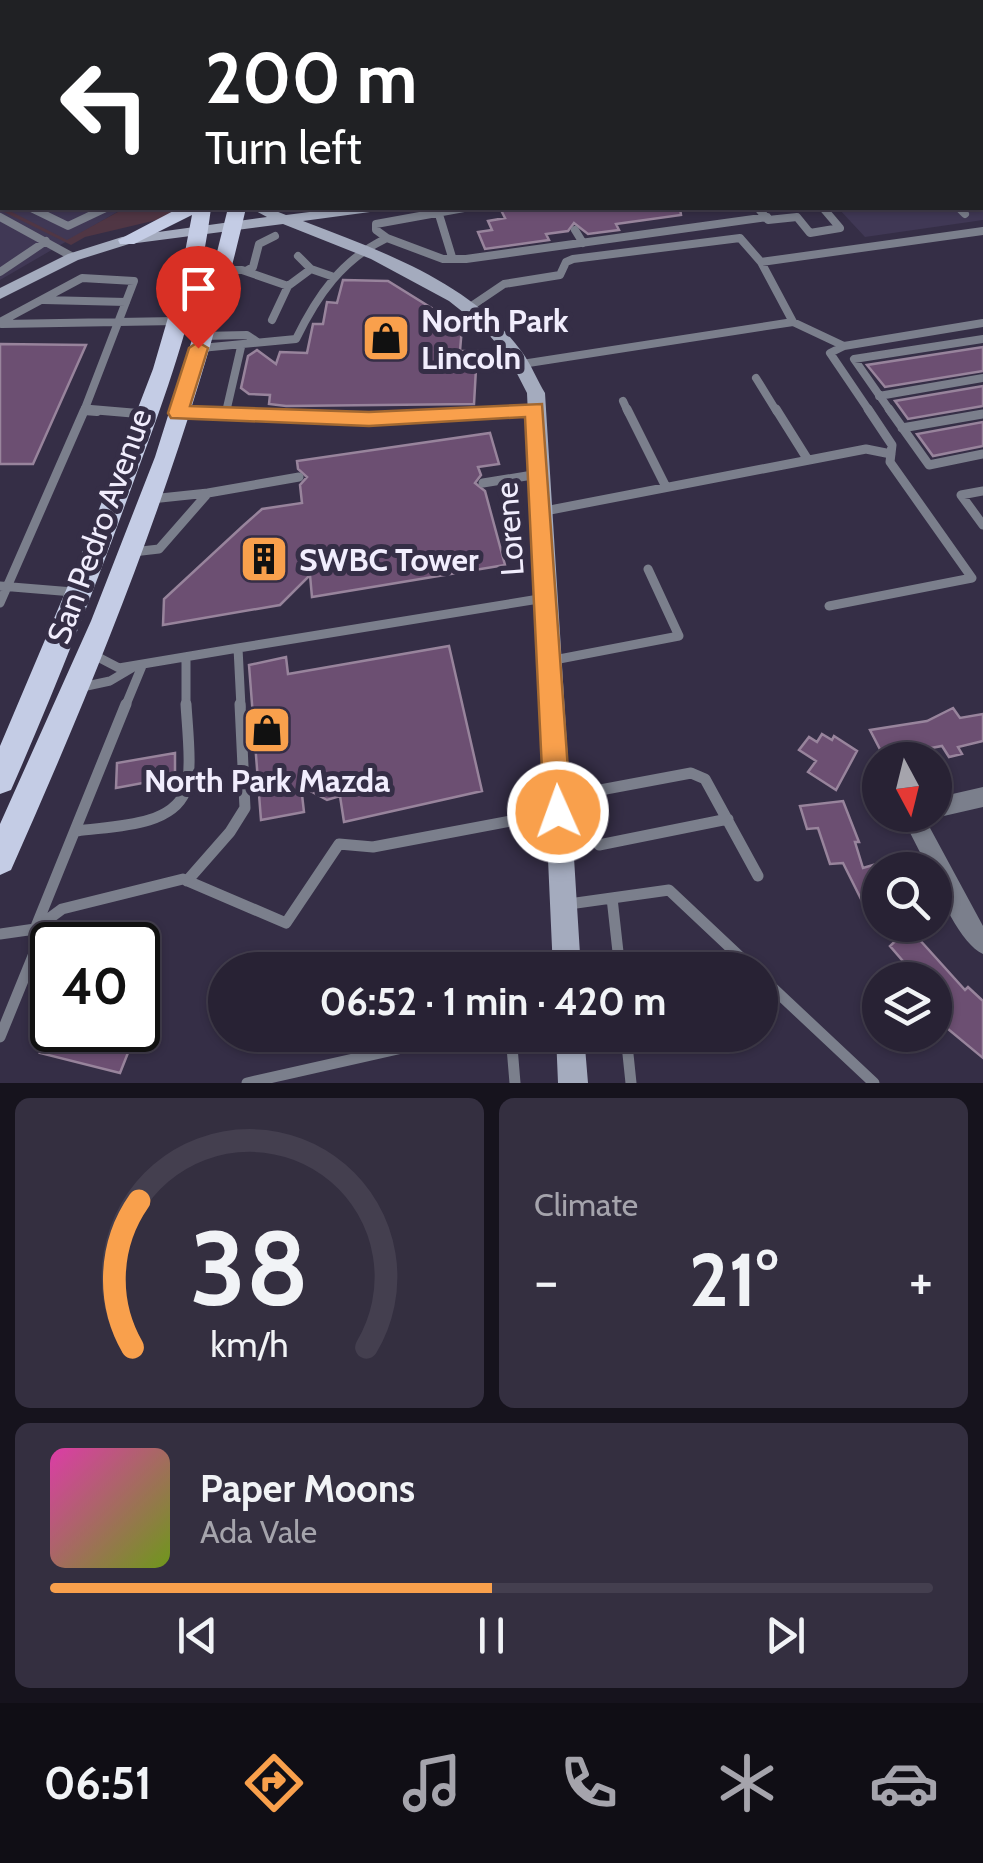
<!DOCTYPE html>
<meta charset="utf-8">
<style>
:root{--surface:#282234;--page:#342f40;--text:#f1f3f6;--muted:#a5a4ac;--line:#443f4f;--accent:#f9a04c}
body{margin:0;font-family:Cabin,sans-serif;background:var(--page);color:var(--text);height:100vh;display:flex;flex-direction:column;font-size:38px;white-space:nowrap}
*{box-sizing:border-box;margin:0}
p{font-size:32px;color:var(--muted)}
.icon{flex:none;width:55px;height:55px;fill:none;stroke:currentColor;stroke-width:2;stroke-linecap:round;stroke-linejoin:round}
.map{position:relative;height:1083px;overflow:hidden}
.side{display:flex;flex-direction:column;gap:15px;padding:15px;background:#16131d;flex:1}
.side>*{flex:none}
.banner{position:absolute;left:0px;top:0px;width:985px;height:210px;box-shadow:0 2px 8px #0004,0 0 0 2px var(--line);background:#202124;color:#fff;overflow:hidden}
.needle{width:65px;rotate:173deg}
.fabs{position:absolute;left:862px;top:742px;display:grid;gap:20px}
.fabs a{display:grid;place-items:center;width:90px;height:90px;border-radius:50%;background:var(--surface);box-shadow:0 2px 8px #0004,0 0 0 2px var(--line);font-size:50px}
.speed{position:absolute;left:30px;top:922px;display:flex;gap:20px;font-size:50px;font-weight:700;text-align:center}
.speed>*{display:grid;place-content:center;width:130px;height:130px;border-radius:50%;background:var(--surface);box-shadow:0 2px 8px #0004,0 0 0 2px var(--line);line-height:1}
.speed .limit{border:5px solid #111;border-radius:15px;background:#fff;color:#111}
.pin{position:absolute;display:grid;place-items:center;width:85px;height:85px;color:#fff;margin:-102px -42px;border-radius:50% 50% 50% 0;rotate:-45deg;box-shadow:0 0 10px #0007}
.pin .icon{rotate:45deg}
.me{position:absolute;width:110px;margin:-55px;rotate:358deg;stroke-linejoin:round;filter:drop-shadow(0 0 8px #0008)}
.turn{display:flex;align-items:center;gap:35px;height:210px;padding:0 40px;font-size:45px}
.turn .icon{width:130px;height:130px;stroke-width:2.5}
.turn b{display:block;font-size:70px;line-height:85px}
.big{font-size:75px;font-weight:800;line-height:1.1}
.side .widget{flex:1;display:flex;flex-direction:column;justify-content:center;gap:15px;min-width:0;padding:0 35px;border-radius:15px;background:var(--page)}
.side .dial{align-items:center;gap:0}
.dial svg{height:260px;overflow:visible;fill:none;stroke:var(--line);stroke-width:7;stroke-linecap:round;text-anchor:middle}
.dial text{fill:var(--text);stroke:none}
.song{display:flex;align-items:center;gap:30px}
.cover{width:120px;height:120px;border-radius:15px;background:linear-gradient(135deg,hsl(320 70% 55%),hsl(80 70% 35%))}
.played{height:10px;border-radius:5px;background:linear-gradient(90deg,var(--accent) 50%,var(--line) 50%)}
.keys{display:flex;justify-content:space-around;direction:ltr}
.heat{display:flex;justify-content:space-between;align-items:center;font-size:55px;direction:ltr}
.side .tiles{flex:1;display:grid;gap:15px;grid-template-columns:1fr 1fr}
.widget:last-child{grid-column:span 2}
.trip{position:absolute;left:208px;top:952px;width:570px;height:100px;border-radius:50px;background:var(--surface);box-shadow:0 2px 8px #0004,0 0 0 2px var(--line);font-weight:800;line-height:100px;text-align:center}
.tabs{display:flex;height:160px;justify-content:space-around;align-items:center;background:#100e15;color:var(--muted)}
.tabs .icon{width:70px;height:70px}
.tabs .selected{color:var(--accent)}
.tabs b{font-size:45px;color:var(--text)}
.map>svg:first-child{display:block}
</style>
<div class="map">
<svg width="983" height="1083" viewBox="0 0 983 1083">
<rect width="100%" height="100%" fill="#352e46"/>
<path fill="#403855" d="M0,68l2,140h122l-124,72z
M983,155v65l-118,17 -27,-29h144z"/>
<path fill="#503644" d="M0,206l67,34 58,-32h54l-18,11 -76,18 -14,8 -71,-35z"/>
<path fill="#6c4f72" stroke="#98849c" stroke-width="2.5" d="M500,208h180l1,7 -65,9 3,6 -31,4 -14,-11 -6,8 -22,3 3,6 -64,9 -7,-17 14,-2 -4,-9 17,-3z
M343,280l45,1 74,46 -2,24h17l-3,53 -188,2 -17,-2 1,-9 -21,-1 -8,-6 7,-32 9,-6 19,14 4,-12 27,1 6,-29h10l4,-22 10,1z
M0,344l86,1 -53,119h-33z
M983,347v24l-98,16 -18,-22z
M983,386v20l-75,13 -13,-18z
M983,422v24l-50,10 -16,-22z
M490,433l9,31 -21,3 3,8 -6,8 10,8 20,74 -193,32 -2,-22 -30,30 -117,20 1,-26 80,-74 18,-16 40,-6 -2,-18 7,-8 -9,-8 -1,-8z
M449,646l33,145 -138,31 -4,-26 -13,4 -26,-14 3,26 -43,8 -12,-155 37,-8 2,17z
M953,708l7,10 23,-4v27l-25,6 4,7 -13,3 -7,-11 -58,11 -14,-27 57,-9z
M822,734l10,6 2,-4 23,15 -21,39 -28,-18 8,-11 -17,-11 10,-13 8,5z
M175,753v24l-59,11 1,-25z
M843,801l16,41h-4l8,26 17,-5v47l-12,3 -25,-50 -13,1 -12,-36 -11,1 -7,-23z
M909,928l56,62 3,-3 15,14v57l-41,-34 8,-12 -15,-17v-15h-39l12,-13 -18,-21z
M51,1030h86l-17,43 -80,-20z"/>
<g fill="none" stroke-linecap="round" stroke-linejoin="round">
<path stroke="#7b7f8c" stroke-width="8" d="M31,208l37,18 38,-18
M437,208l15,49
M758,208l10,12 29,-3 13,16 30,-5 -17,-20
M959,208l6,6
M0,217l73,40
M575,230l8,13
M387,238l-11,-8v-6l88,-16
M298,256l13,13
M761,262l32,60
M223,270h19l46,16
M246,271l7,-4 6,-23 16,-8
M0,272l46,-31
M44,300l82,2
M470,307l34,-23 56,-9 6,-13 7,-3 167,-21 21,24 222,-31
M272,320l16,-34 23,-17 23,8
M0,322l82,-44 52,3 -50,130 13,1
M2,324l174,-3
M202,336l45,-1 9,6
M201,348l95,-9c21,-43 46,-80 91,-101l56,21h23l301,-42
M522,364l271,-42 51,24
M756,378l21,34
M879,396l104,-18
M623,401l5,11
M226,412l15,-65
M503,412l32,-3
M870,412l-40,-59 14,-7 139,-23
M891,412l-37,-53 129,-20"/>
<path stroke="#7b7f8c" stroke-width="9" d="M85,409l59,5
M627,409l39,78
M776,409l32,51
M889,409l40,56 54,-11
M178,413l223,3 132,-7
M226,413l1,-4
M902,428l81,-14
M483,483l56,-9
M983,491l-22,4 22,30
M151,499l57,-6
M545,511l321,-62 25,5
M133,552l26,-3 49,-56 91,-16
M0,586l73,6
M0,603l84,-192
M829,606l143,-28 -82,-116 2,-17 -24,-36
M238,648l307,-50
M94,655l25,13 119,-20 3,59
M186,658v49
M554,660l125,-24 -31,-67
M82,687l28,-6 22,-13
M125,707l17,-41"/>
<path stroke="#7b7f8c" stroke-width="11" d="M77,831c32,-5 93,-3 108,-39 8,-18 2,-67 1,-88
M599,845l129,-26
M187,881l43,-49 15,-24 -5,-104
M612,898l8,72
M569,904l100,-14 85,80
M0,934l35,-5 27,-20 121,-30 103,44 53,-79 34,3 185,-35 21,-18 112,-21 14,6 53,97
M760,976l114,107
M511,1035l4,48
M626,1035l5,48
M0,1037l35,-86v-22l91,-225
M247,1083l213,-48"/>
<path fill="#7b7f8c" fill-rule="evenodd" d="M983,787v20l-48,11 -8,-3h8v-17z
M901,815h22l60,111v28c-21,-9 -48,-62 -48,-84h-6z"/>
<path fill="#a4abbe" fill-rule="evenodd" d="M0,0h21l-21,4z
M982,142h1v8h-1z
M250,208h18l18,7 55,-7h36l-7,4 -67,9c78,30 168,61 219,131 9,12 15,28 23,41l36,577h-28l-26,-577 -18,-35 -26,-30 -34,-27 -78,-42 -88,-35 -154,20 -51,16 -78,39v-11l68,-34 54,-17 145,-20z
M556,1035h28l4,48h-30z"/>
<path fill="#c4cce5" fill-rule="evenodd" d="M179,208h32c-12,97 -45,187 -79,278 -37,102 -77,204 -121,304l-11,4v-48l86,-203 67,-174 28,-96 11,-58 -58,29h-14l-2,-4z
M228,208h18c-53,231 -139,446 -235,662l-11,5v-51l91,-203 64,-164 52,-165z"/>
<path fill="#e4eafd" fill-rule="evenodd" d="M150,0h30l1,1 -32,1z
M545,0h66l-67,2z
M0,8h2v10h-2z
M0,32h2v10h-2z"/>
<path stroke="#e4eafd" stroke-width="19" d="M173,1l27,-1
M270,2l37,-1"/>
</g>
<path fill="#f9a04c" stroke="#a26831" stroke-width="2.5" d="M198,342l10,6 -18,58 179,6 173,-8 29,408 -4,9 -9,4 -10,-4 -4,-9 -19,-395 -156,9 -198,-8 -3,-5 21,-65z"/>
<defs>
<g id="shop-square" transform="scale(2.5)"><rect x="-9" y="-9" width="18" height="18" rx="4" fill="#f9a04c" stroke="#352e46"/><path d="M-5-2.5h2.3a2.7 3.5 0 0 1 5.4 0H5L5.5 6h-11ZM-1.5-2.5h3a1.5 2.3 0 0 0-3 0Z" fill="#111"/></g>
<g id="building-square" transform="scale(2.5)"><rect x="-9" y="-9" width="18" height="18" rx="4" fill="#f9a04c" stroke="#352e46"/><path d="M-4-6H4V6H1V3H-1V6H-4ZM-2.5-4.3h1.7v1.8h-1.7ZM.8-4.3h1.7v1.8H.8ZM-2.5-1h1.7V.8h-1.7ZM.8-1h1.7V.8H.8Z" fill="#111"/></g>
</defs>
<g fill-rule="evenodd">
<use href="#shop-square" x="386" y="338"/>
<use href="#building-square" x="264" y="559"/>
<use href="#shop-square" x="267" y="730"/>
</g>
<g text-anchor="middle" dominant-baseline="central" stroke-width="10" stroke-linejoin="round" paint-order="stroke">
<g font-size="32" font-weight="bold" fill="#f1edfd" stroke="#352e46" text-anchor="start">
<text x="421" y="320">North Park<tspan x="421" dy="37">Lincoln</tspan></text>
<text x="299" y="559">SWBC Tower</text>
<text x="267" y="780" text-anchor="middle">North Park Mazda</text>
</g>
<g font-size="32" fill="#f1edfd" stroke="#352e46">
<text transform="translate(99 526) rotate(-70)">San Pedro Avenue</text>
<text transform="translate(509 529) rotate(-94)">Lorene</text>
</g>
</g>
</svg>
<div class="fabs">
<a><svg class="needle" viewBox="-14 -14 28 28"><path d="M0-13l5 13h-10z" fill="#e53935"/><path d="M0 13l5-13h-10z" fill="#a5a4ac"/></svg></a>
<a><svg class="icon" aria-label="search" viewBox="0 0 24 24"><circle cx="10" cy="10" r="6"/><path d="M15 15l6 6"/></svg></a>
<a><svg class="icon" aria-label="layers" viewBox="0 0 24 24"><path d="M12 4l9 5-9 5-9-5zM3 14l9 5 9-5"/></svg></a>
</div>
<div class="speed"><div class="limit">40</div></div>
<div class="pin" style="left:198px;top:348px;background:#d93025"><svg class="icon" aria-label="arrive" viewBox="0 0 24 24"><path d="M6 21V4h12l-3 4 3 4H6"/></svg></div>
<svg class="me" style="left:558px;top:812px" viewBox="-20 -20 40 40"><circle r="17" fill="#f9a04c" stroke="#fff" stroke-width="3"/><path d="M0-11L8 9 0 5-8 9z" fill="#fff"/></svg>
<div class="trip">06:52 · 1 min · 420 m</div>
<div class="banner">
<div class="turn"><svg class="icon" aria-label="left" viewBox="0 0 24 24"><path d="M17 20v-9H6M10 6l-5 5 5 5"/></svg><div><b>200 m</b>Turn left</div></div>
</div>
</div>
<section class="side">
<div class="tiles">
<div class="widget dial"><svg viewBox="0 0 100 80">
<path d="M14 69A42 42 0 1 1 86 69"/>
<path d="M14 69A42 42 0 0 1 16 24" stroke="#f9a04c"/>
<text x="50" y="56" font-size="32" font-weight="700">38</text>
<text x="50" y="72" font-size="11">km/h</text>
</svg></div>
<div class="widget"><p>Climate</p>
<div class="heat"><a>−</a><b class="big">21°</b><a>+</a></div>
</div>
<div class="widget">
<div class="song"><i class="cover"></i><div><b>Paper Moons</b><p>Ada Vale</p></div></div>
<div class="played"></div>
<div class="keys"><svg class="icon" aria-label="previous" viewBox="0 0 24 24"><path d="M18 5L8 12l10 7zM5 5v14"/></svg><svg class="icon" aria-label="pause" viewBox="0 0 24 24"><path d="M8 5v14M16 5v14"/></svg><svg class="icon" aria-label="next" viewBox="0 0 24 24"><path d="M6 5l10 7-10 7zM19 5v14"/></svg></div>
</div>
</div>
</section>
<nav class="tabs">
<b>06:51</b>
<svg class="icon selected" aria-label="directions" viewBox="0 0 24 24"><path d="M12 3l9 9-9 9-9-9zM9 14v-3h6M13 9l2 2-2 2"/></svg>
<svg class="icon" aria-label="music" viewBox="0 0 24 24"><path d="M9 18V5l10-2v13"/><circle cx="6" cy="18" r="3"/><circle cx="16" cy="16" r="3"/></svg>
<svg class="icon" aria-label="phone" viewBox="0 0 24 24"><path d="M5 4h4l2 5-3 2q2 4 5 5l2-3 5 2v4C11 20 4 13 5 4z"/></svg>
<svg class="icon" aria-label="climate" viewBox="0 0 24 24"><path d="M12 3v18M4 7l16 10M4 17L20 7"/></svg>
<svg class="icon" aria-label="car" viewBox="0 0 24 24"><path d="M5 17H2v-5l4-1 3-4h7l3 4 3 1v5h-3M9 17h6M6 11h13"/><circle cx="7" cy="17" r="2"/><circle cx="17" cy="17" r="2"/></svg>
</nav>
